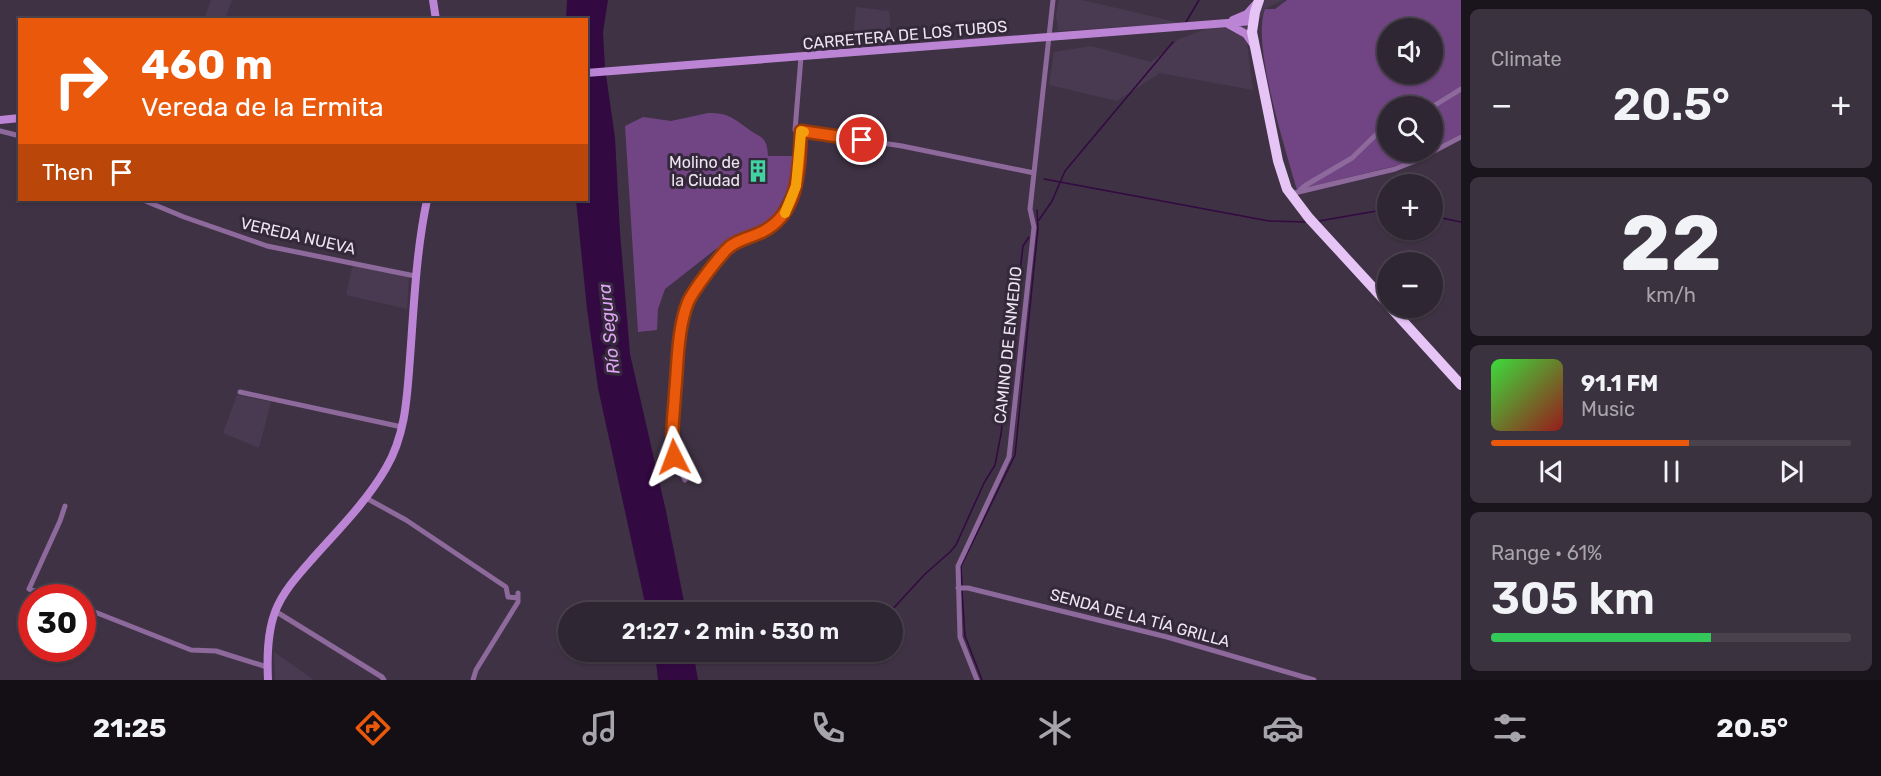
<!DOCTYPE html>
<meta charset="utf-8">
<style>
:root{--surface:#2f2633;--page:#3b323f;--text:#f1f3f6;--muted:#a7a5ac;--line:#4a434e;--accent:#ea580c}
body{margin:0;font-family:Rubik,sans-serif;background:var(--page);color:var(--text);height:100vh;display:flex;flex-direction:column;font-size:22px;white-space:nowrap}
*{box-sizing:border-box;margin:0}
p{font-size:20px;color:var(--muted)}
.icon{flex:none;width:33px;height:33px;fill:none;stroke:currentColor;stroke-width:2;stroke-linecap:round;stroke-linejoin:round}
.map{position:relative;flex:1;overflow:hidden}
.sheet{display:flex;flex-direction:column;gap:9px;padding:9px;background:#1a151c;width:420px}
.sheet>*{flex:none}
.banner{position:absolute;left:18px;top:18px;width:570px;height:183px;border-radius:0px;box-shadow:0 2px 4px #0004,0 0 0 2px var(--line);background:#ea580c;color:#fff;overflow:hidden}
.tools{position:absolute;left:1377px;top:18px;display:grid;gap:12px}
.tools a{display:grid;place-items:center;width:66px;height:66px;border-radius:50%;background:var(--surface);box-shadow:0 2px 4px #0004,0 0 0 2px var(--line);font-size:30px}
.speed{position:absolute;left:18px;top:584px;display:flex;gap:12px;font-size:30px;font-weight:700;text-align:center}
.speed>*{display:grid;place-content:center;width:78px;height:78px;border-radius:50%;background:var(--surface);box-shadow:0 2px 4px #0004,0 0 0 2px var(--line);line-height:1}
.speed .limit{border:9px solid #d22;background:#fff;color:#111}
.pin{position:absolute;display:grid;place-items:center;width:51px;height:51px;color:#fff;margin:-26px;border:3px solid #fff;border-radius:50%;box-shadow:0 2px 6px #0007}
.me{position:absolute;width:66px;margin:-33px;rotate:357deg;stroke-linejoin:round;filter:drop-shadow(0 0 4px #0008)}
.turn{display:flex;align-items:center;gap:21px;height:126px;padding:0 24px;font-size:27px}
.turn .icon{width:78px;height:78px;stroke-width:2.5}
.turn b{display:block;font-size:42px;line-height:51px}
.then{display:flex;align-items:center;height:57px;padding:0 24px;background:#0003;gap:12px;font-size:22px}
.big{font-size:45px;font-weight:600;line-height:1.1}
.sheet .widget{flex:1;display:flex;flex-direction:column;justify-content:center;gap:9px;min-width:0;padding:0 21px;border-radius:9px;background:var(--page)}
.sheet .dial{align-items:center;gap:0}
.dial b{font-size:78px;line-height:1}
.song{display:flex;align-items:center;gap:18px}
.cover{width:72px;height:72px;border-radius:9px;background:linear-gradient(135deg,hsl(120 70% 55%),hsl(0 70% 35%))}
.played{height:6px;border-radius:3px;background:linear-gradient(90deg,var(--accent) 55%,var(--line) 55%)}
.keys{display:flex;justify-content:space-around;direction:ltr}
.heat{display:flex;justify-content:space-between;align-items:center;font-size:33px;direction:ltr}
.charge{height:9px;border-radius:4px;background:linear-gradient(90deg,#34c759 61%,var(--line) 0)}
.trip{position:absolute;left:558px;top:602px;width:345px;height:60px;border-radius:30px;background:var(--surface);box-shadow:0 2px 4px #0004,0 0 0 2px var(--line);font-weight:600;line-height:60px;text-align:center}
.dock{display:flex;height:96px;justify-content:space-around;align-items:center;background:#130f14;color:var(--muted)}
.dock .icon{width:42px;height:42px}
.dock .on{color:var(--accent)}
.dock b{font-size:27px;color:var(--text)}
main{display:flex;flex:1;min-height:0}
.map>svg:first-child{display:block}
</style>
<main>
<div class="map">
<svg width="1461" height="680" viewBox="0 0 1461 680">
<rect width="100%" height="100%" fill="#3f3244"/>
<path fill="#4a3a51" d="M211,0h21l-7,19h-21z
M1059,0h23l99,23 -123,8 -2,-15z
M1258,0h25l-18,9 -18,35 6,46 -93,-17 -43,28 -68,-16 5,-33 37,-6 60,16 28,-23 65,-24z
M856,7l33,4 3,34 -40,1z
M353,264l56,13 -2,32 -61,-14z
M237,395l34,7 -12,46 -36,-15z
M274,652l40,28h-39z"/>
<path fill="#714583" fill-rule="evenodd" d="M1287,0h174v134l-28,15 -1,-43h-44v46h39l-24,12 -106,26c-11,-40 -46,-146 -32,-181h10zM1388,28h44v46h-44z
M708,113c19,0 24,4 39,15 14,11 20,7 21,28h30l-7,28 -18,34 -18,13 -39,18 -51,40 -7,20 -1,21 -19,2 -13,-206 18,-9 28,4z"/>
<path fill="#330942" d="M567,0h41l-5,32 2,36 10,70 5,94 10,122 36,157 20,101h-39l-49,-224 -11,-79 -11,-109h10v-180h-20z
M655,651h38l5,29h-40z"/>
<g fill="none" stroke-linecap="round" stroke-linejoin="round">
<path stroke="#330942" stroke-width="1.5" d="M1186,22l13,-22
M1044,179l225,42 37,1
M1432,216l29,6
M1039,220l13,-19 13,-30 108,-129
M1319,221l69,-12
M962,585l-1,-19 54,-111 23,-227 -1,-18
M962,591l3,45 17,44
M890,612l35,-38 25,-22 6,-7 28,-62 11,-18 6,-31 22,-188 6,-9
M711,663l66,-5 36,-7"/>
<path stroke="#8d699c" stroke-width="5" d="M801,57l-6,73 107,16 132,27
M1432,107l29,-18
M0,131l20,5
M1300,190l6,-5 46,-27 36,-35
M1290,194l105,-25 20,-8 46,-24
M143,200l41,17 83,29 148,30
M240,392l162,35
M685,480l-11,-23 -2,-17 6,-85 10,-52 10,-18 29,-36 10,-7 34,-15 11,-9 14,-32 6,-55
M366,498l40,22 100,67 2,10 10,1
M958,588h10l199,49 147,43
M57,597l-28,-8 31,-68 5,-15
M82,607l109,43 25,1 51,16
M275,611l107,66 2,3
M473,680l3,-10 42,-68v-9
M977,680l-17,-43 -2,-71 51,-109 25,-230 -4,-18 23,-209"/>
<path stroke="#bc84d4" stroke-width="8" d="M433,0l3,20
M1233,20l14,-6 8,-9
M1228,24l18,10 7,10
M586,73l667,-52
M0,120l20,-2
M268,680c-1,-22 -1,-46 7,-68 8,-21 24,-38 39,-55 25,-28 53,-56 72,-89 20,-34 21,-72 24,-110 4,-53 6,-106 17,-158"/>
<path stroke="#e6c4f6" stroke-width="10" d="M1259,0l-4,12 -3,20 26,129 9,28 22,29 79,86
M1391,308l70,77"/>
</g>
<g fill="none" stroke-linecap="round" stroke-linejoin="round">
<g stroke="#983908" stroke-width="15">
<path id="route" d="M674,457c-4,-21 0,-43 1,-64 3,-29 2,-63 13,-91 6,-13 28,-41 38,-52 9,-10 24,-12 36,-18 38,-19 37,-64 39,-101l61,9"/>
</g>
<use href="#route" stroke="#ea580c" stroke-width="10"/>
<path stroke="#f59e0b" stroke-width="10" d="M785,213l11,-27 5,-55 3,1"/>
</g>
<defs>
<g id="building-bare" transform="scale(1.8)"><path d="M-4-6H4V6H1V3H-1V6H-4ZM-2.5-4.3h1.7v1.8h-1.7ZM.8-4.3h1.7v1.8H.8ZM-2.5-1h1.7V.8h-1.7ZM.8-1h1.7V.8H.8Z" fill="#41d4a1" stroke="#34283a" stroke-width="2.5" paint-order="stroke"/></g>
</defs>
<g fill-rule="evenodd">
<use href="#building-bare" x="758" y="171"/>
</g>
<g text-anchor="middle" dominant-baseline="central" stroke-width="6" stroke-linejoin="round" paint-order="stroke">
<g font-size="16" fill="#ede6f1" stroke="#34283a">
<text transform="translate(905 35) rotate(-5)">CARRETERA DE LOS TUBOS</text>
<text transform="translate(298 236) rotate(13)">VEREDA NUEVA</text>
<text transform="translate(1008 345) rotate(-84)">CAMINO DE ENMEDIO</text>
<text transform="translate(1140 618) rotate(15)">SENDA DE LA TÍA GRILLA</text>
</g>
<g font-size="16" fill="#ede6f1" stroke="#34283a" text-anchor="end">
<text x="740" y="162">Molino de<tspan x="740" dy="18">la Ciudad</tspan></text>
</g>
<g font-size="18" font-style="italic" fill="#dfa5f7" stroke="#34283a">
<text transform="translate(609 329) rotate(-96)">Río Segura</text>
</g>
</g>
</svg>
<div class="tools">
<a><svg class="icon" aria-label="sound" viewBox="0 0 24 24"><path d="M4 9h4l5-4v14l-5-4H4zM17 9q2 3 0 6"/></svg></a>
<a><svg class="icon" aria-label="search" viewBox="0 0 24 24"><circle cx="10" cy="10" r="6"/><path d="M15 15l6 6"/></svg></a>
<a>+</a>
<a>−</a>
</div>
<div class="speed"><div class="limit">30</div></div>
<div class="pin" style="left:862px;top:140px;background:#d93025"><svg class="icon" aria-label="arrive" viewBox="0 0 24 24"><path d="M6 21V4h12l-3 4 3 4H6"/></svg></div>
<svg class="me" style="left:674px;top:457px" viewBox="-20 -20 40 40"><path d="M0-17L14 15 0 8-14 15z" fill="#ea580c" stroke="#fff" stroke-width="4"/></svg>
<div class="trip">21:27 · 2 min · 530 m</div>
<div class="banner">
<div class="turn"><svg class="icon" aria-label="right" viewBox="0 0 24 24"><path d="M7 20v-9h11M14 6l5 5-5 5"/></svg><div><b>460 m</b>Vereda de la Ermita</div></div>
<div class="then">Then<svg class="icon" aria-label="arrive" viewBox="0 0 24 24"><path d="M6 21V4h12l-3 4 3 4H6"/></svg></div>
</div>
</div>
<section class="sheet">
<div class="widget"><p>Climate</p>
<div class="heat"><a>−</a><b class="big">20.5°</b><a>+</a></div>
</div>
<div class="widget dial"><b>22</b><p>km/h</p></div>
<div class="widget">
<div class="song"><i class="cover"></i><div><b>91.1 FM</b><p>Music</p></div></div>
<div class="played"></div>
<div class="keys"><svg class="icon" aria-label="previous" viewBox="0 0 24 24"><path d="M18 5L8 12l10 7zM5 5v14"/></svg><svg class="icon" aria-label="pause" viewBox="0 0 24 24"><path d="M8 5v14M16 5v14"/></svg><svg class="icon" aria-label="next" viewBox="0 0 24 24"><path d="M6 5l10 7-10 7zM19 5v14"/></svg></div>
</div>
<div class="widget"><p>Range · 61%</p><b class="big">305 km</b><div class="charge"></div></div>
</section>
</main>
<nav class="dock">
<b>21:25</b>
<svg class="icon on" aria-label="directions" viewBox="0 0 24 24"><path d="M12 3l9 9-9 9-9-9zM9 14v-3h6M13 9l2 2-2 2"/></svg>
<svg class="icon" aria-label="music" viewBox="0 0 24 24"><path d="M9 18V5l10-2v13"/><circle cx="6" cy="18" r="3"/><circle cx="16" cy="16" r="3"/></svg>
<svg class="icon" aria-label="phone" viewBox="0 0 24 24"><path d="M5 4h4l2 5-3 2q2 4 5 5l2-3 5 2v4C11 20 4 13 5 4z"/></svg>
<svg class="icon" aria-label="climate" viewBox="0 0 24 24"><path d="M12 3v18M4 7l16 10M4 17L20 7"/></svg>
<svg class="icon" aria-label="car" viewBox="0 0 24 24"><path d="M5 17H2v-5l4-1 3-4h7l3 4 3 1v5h-3M9 17h6M6 11h13"/><circle cx="7" cy="17" r="2"/><circle cx="17" cy="17" r="2"/></svg>
<svg class="icon" aria-label="filters" viewBox="0 0 24 24"><path d="M4 7h16M4 17h16"/><circle cx="9" cy="7" r="2"/><circle cx="15" cy="17" r="2"/></svg>
<b>20.5°</b>
</nav>
